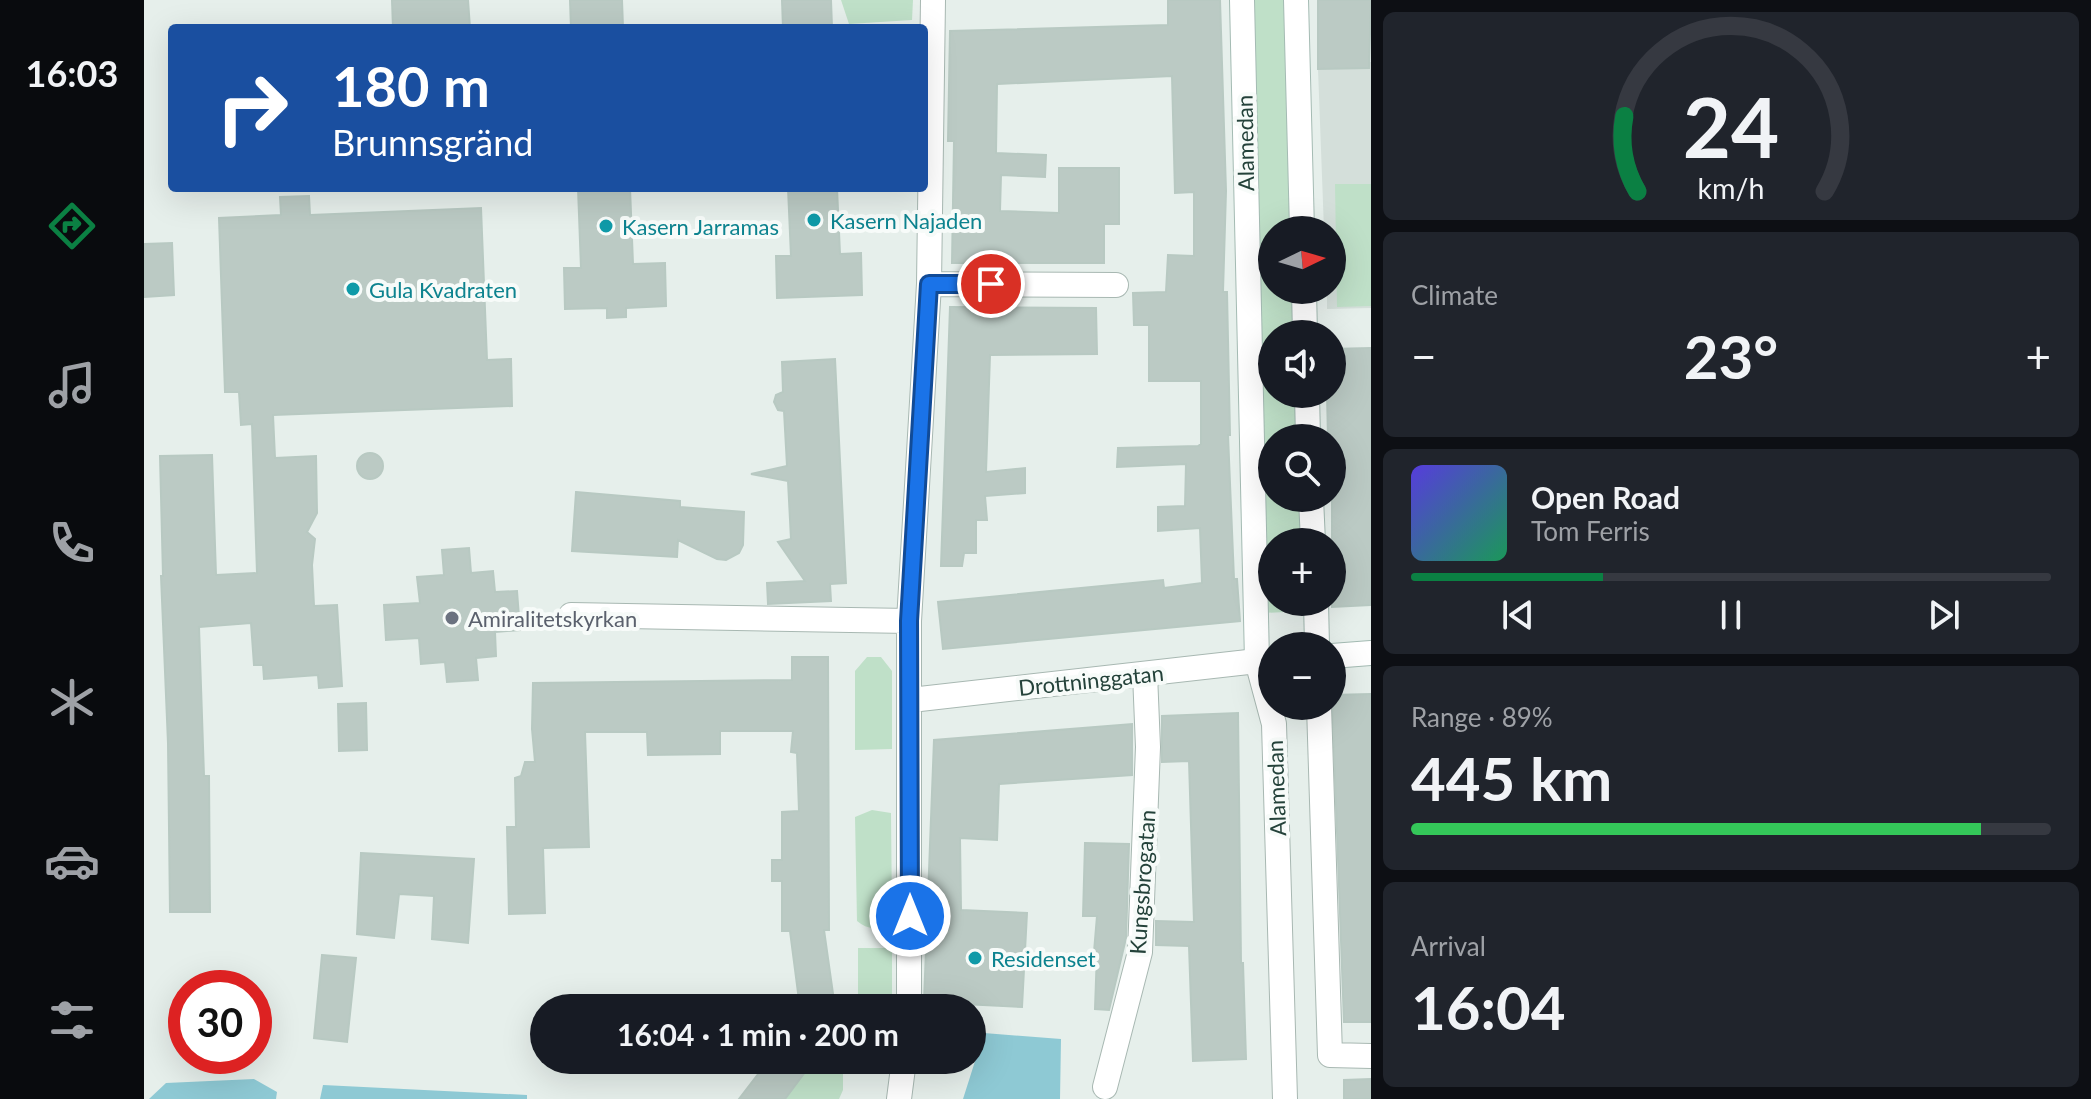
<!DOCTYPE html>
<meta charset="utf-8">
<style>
:root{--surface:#171b24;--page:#20242c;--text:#f1f3f6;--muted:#9ea1a6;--line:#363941;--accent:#0b8043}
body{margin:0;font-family:Lato,sans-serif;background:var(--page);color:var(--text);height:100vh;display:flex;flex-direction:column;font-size:30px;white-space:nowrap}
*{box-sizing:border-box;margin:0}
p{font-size:26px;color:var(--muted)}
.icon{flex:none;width:44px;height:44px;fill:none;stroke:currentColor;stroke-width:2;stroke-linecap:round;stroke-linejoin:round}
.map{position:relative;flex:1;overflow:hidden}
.panel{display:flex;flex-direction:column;gap:12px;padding:12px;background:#0d0f14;width:720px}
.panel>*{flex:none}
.top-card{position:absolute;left:24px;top:24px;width:760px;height:168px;border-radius:8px;box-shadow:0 8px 32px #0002;background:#1a4fa0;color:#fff;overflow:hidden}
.needle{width:52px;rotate:85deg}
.buttons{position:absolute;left:1114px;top:216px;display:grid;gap:16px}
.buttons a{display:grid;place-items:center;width:88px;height:88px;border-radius:50%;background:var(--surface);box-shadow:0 8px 32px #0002;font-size:40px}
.speed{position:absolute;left:24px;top:970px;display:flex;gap:16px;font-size:40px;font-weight:700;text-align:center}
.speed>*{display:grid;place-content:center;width:104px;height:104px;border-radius:50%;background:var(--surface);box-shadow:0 8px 32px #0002;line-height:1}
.speed .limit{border:12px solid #d22;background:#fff;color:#111}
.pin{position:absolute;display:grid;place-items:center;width:68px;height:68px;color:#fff;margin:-34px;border:4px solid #fff;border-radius:50%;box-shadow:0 2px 8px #0007}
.me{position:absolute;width:88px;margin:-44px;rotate:0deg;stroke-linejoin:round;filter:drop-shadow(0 0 6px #0008)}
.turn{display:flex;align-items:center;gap:28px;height:168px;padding:0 32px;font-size:36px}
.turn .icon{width:104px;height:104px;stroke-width:2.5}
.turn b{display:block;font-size:56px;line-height:68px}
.big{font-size:60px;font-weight:700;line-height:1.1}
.panel .card{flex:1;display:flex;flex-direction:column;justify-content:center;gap:12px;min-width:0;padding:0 28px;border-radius:12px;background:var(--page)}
.panel .dial{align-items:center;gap:0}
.dial svg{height:208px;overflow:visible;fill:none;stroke:var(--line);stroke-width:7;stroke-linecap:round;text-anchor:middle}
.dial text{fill:var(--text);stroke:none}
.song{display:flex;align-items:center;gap:24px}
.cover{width:96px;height:96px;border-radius:12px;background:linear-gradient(135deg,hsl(250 70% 55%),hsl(150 70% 35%))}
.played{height:8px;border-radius:4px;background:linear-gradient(90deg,var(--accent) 30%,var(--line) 30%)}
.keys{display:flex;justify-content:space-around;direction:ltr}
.heat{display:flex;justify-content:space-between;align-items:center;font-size:44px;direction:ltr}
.charge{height:12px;border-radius:6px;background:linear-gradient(90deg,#34c759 89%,var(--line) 0)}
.trip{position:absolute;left:386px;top:994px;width:456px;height:80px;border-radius:40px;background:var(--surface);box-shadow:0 8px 32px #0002;font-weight:700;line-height:80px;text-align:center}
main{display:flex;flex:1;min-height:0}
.tab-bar{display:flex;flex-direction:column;width:144px;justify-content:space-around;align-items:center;background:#090b0e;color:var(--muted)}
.tab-bar .icon{width:56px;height:56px}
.tab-bar .current{color:var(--accent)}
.tab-bar b{font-size:36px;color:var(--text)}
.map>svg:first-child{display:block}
</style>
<main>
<nav class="tab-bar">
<b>16:03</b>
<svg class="icon current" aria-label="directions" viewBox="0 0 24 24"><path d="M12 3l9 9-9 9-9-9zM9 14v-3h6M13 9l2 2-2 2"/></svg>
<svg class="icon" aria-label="music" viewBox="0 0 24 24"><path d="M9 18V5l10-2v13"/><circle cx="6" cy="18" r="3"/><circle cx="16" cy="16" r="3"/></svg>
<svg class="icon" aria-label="phone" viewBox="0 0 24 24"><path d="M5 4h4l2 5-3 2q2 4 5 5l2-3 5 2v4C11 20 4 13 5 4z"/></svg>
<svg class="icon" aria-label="climate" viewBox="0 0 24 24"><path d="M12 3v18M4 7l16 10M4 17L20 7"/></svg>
<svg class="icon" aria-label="car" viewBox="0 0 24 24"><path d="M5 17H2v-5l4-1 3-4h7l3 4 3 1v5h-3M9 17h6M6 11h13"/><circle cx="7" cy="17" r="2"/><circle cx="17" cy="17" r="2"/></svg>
<svg class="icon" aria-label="filters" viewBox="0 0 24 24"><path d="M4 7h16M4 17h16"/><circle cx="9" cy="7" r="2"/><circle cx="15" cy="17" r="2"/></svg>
</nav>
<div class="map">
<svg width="1227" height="1099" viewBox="0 0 1227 1099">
<rect width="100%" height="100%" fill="#e6efeb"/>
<path fill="#d4dfda" d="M1224,62h3v246l-44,1v-19h5v-60h-8l-6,-161 50,-1z"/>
<path fill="#bfe0c8" d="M697,0h72l-1,20 -63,4z
M1110,0h34l7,230h-23v60h25l1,44h-26v60h28l1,44h-29v60h31l1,44h-32v60h34v9l-42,2z
M1191,184h36v122l-34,1z
M723,657h14l11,14v78l-37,1v-79z
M728,810l19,3 1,102c-9,15 -22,17 -35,6l-2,-104z
M714,948h34v60h-34z
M670,1060h29v30l-4,9h-54z"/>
<path fill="#8ec9d4" d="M840,1033l77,6 -1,60h-97z
M110,1079l23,13 -1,7h-127l17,-16z
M179,1085l204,10v4h-207z"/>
<path fill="#bbcac4" stroke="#b8c9c2" stroke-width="2" d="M248,0h76l2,28h-77z
M426,0h52l1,28h-52z
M638,0h49l1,28h-49z
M1024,0h52l6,191 -3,101h4l3,143h-2l6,144h3l3,42 -297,28 -5,-47 225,-22 1,8 38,-5 -2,-55 -42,3v-24l27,-1 1,-42 -69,3 1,-19 80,-2 3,-2v-63h-52v-56h-15l-1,-32 33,-1 2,-37 26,1v-64l-19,1 -3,-117 -175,8 -1,69 50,2 -1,22 -44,-2 -1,36 59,2v-45h60v56h-15v39h-152l2,-122h-6l2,-110 218,-6z
M1174,0h53l-2,68 -51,1z
M434,188h52l3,76 32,-1 1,43 -40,2v9l-19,1v-10l-42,1 -1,-41h17z
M644,188h49l3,66 21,-1 1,42 -85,3 -1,-42h15z
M165,196l1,19 171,-7 6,152 24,-1 1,47 -239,9 2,43 41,-2 1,57 -10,19 8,7 -3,26 2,41 23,-1 5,81 -23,2 -1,-13 -54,4 -1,-14h-9l-3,-42 -52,4 5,149h5l1,136h-40l-2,-169 -7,-167h2l-3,-120 52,-1 4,120 41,-2 -5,-149 -11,1 -2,-33h-14l-6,-174 62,-3 -1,-18z
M28,243l2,52 -30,2v-53z
M806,307l146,1 1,46 -107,1 -4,117 39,-4v25l-40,3 2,24h-11v33h-12l-2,13h-21z
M1227,348v257l-39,2v-169h-4l-1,-44h5v-45z
M691,359l11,224 -16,1 1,17 -63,3 -1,-21 38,-2 -27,-39 13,-3 -3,-58 -37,-7 36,-8 -3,-55 -6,-1 -4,-8 2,-7 7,-3 -1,-30z
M213 466a13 13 0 1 1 26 0a13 13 0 1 1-26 0Z
M432,492l104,9v6l64,5 -1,33 -4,8 -13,7 -9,-1 -39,-19 -1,17 -105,-6z
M325,548l2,25 22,-2 2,21 22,-1 3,39 -25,2 1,24 -20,2 2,22 -31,2 -2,-20 -24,2 -2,-26 -33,2 -2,-35 36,-2 -3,-26 27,-2 -2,-25z
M648,657h36l1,273h-5l11,78h-35l-10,-77h-8v-50h-10v-21h10v-48l17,-1 -2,-58 -6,-1 2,-21h-73v23l-72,1 -1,-23h-62l4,115 -46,1 2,65 -36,1 -2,-87h9l-1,-49 6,-2 4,-14h10l-3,-33 1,-46 259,-3z
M1227,694v328h-27l-12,-327z
M222,703l1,47 -28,1 -1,-47z
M1094,713l3,250h2l3,96 -53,2 -4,-115 -33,-1v-24l38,1 -5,-161 -27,1v-46z
M988,724v51l-133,9 -2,56 -37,-2 1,72 66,3 -5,94 -98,-5 10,-262z
M941,843l44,1 -3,94 -17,72 -14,-1 2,-57h-3l3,-36h-14z
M217,853l113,6 -6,84 -36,-4 2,-43 -35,-2 -5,44 -37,-4z
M178,955l34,3 -9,84 -33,-4z
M625,1060h45l-29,39h-46z
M1227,1079v20h-27v-19z"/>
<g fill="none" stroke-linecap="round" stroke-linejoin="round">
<g stroke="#a8b8b2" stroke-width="26">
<path id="street" d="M785,284l187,1
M427,615l338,6
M767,700l346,-39 17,63 11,375
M1175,706l11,349 41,1
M765,1008v-387l20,-337 4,-284
M961,1087l35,-135 8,-205 -3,-73
M755,1099l5,-39"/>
</g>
<g stroke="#a4bbb3" stroke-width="26">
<path id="secondary" d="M1098,0l15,661 15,-1
M1152,0l6,230
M1160,290l1,44
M1163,394l1,44
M1167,498l2,44
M1172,602l1,44
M1188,656l39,-3"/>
</g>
<use href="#street" stroke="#fff" stroke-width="24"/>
<use href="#secondary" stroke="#fff" stroke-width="24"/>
</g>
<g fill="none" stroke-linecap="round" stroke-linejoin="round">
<g stroke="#114b97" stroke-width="20">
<path id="route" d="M766,916l-1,-295 20,-337h62"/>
</g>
<use href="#route" stroke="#1a73e8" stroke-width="14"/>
</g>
<g fill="#0f9aa8" stroke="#f7fbf9" stroke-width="3">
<circle cx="670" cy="220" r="8"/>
<circle cx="462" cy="226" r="8"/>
<circle cx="209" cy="289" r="8"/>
<circle cx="831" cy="958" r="8"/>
</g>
<circle fill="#6b7280" stroke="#f7fbf9" stroke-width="3" cx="308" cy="618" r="8"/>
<g text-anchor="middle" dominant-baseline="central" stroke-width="8" stroke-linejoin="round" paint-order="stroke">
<g font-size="22" fill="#24423a" stroke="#f7fbf9">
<text transform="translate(1101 143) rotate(-91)">Alamedan</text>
<text transform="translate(947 680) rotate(-6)">Drottninggatan</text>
<text transform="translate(1132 788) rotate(-92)">Alamedan</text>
<text transform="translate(998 882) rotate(-86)">Kungsbrogatan</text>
</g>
<g font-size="22" fill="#0d838f" stroke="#f7fbf9" text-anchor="start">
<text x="686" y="220">Kasern Najaden</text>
<text x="478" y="226">Kasern Jarramas</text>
<text x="225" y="289">Gula Kvadraten</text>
<text x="847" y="958">Residenset</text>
</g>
<g font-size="22" fill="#5b616d" stroke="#f7fbf9" text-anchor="start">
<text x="324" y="618">Amiralitetskyrkan</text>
</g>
</g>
</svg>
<div class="buttons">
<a><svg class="needle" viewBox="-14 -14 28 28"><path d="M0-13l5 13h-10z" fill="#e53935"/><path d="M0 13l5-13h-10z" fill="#9ea1a6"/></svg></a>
<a><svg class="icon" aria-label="sound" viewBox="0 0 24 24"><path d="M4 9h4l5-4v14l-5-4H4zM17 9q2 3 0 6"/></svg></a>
<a><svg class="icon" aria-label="search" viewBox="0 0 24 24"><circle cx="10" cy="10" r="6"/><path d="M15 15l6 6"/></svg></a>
<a>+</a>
<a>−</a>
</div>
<div class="speed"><div class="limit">30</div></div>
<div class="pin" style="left:847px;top:284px;background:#d93025"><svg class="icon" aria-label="arrive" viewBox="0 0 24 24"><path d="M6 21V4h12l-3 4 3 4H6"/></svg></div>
<svg class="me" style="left:766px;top:916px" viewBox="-20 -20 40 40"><circle r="17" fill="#1a73e8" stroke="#fff" stroke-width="3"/><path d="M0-11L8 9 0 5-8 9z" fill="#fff"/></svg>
<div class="trip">16:04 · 1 min · 200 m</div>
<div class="top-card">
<div class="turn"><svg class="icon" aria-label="right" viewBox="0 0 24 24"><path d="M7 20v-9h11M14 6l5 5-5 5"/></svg><div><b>180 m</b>Brunnsgränd</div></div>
</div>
</div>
<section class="panel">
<div class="card dial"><svg viewBox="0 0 100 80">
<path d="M14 69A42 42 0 1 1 86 69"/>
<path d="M14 69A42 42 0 0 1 9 40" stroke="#0b8043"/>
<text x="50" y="56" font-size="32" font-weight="700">24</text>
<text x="50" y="72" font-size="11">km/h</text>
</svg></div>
<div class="card"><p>Climate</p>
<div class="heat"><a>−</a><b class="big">23°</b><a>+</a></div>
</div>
<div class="card">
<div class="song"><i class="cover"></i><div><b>Open Road</b><p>Tom Ferris</p></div></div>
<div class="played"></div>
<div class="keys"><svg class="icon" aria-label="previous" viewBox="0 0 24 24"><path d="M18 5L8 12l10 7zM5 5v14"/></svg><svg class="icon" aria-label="pause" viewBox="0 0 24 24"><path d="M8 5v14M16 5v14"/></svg><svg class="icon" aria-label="next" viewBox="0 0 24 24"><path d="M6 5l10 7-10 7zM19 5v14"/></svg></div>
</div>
<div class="card"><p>Range · 89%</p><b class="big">445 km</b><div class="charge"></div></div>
<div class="card"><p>Arrival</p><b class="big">16:04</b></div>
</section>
</main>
